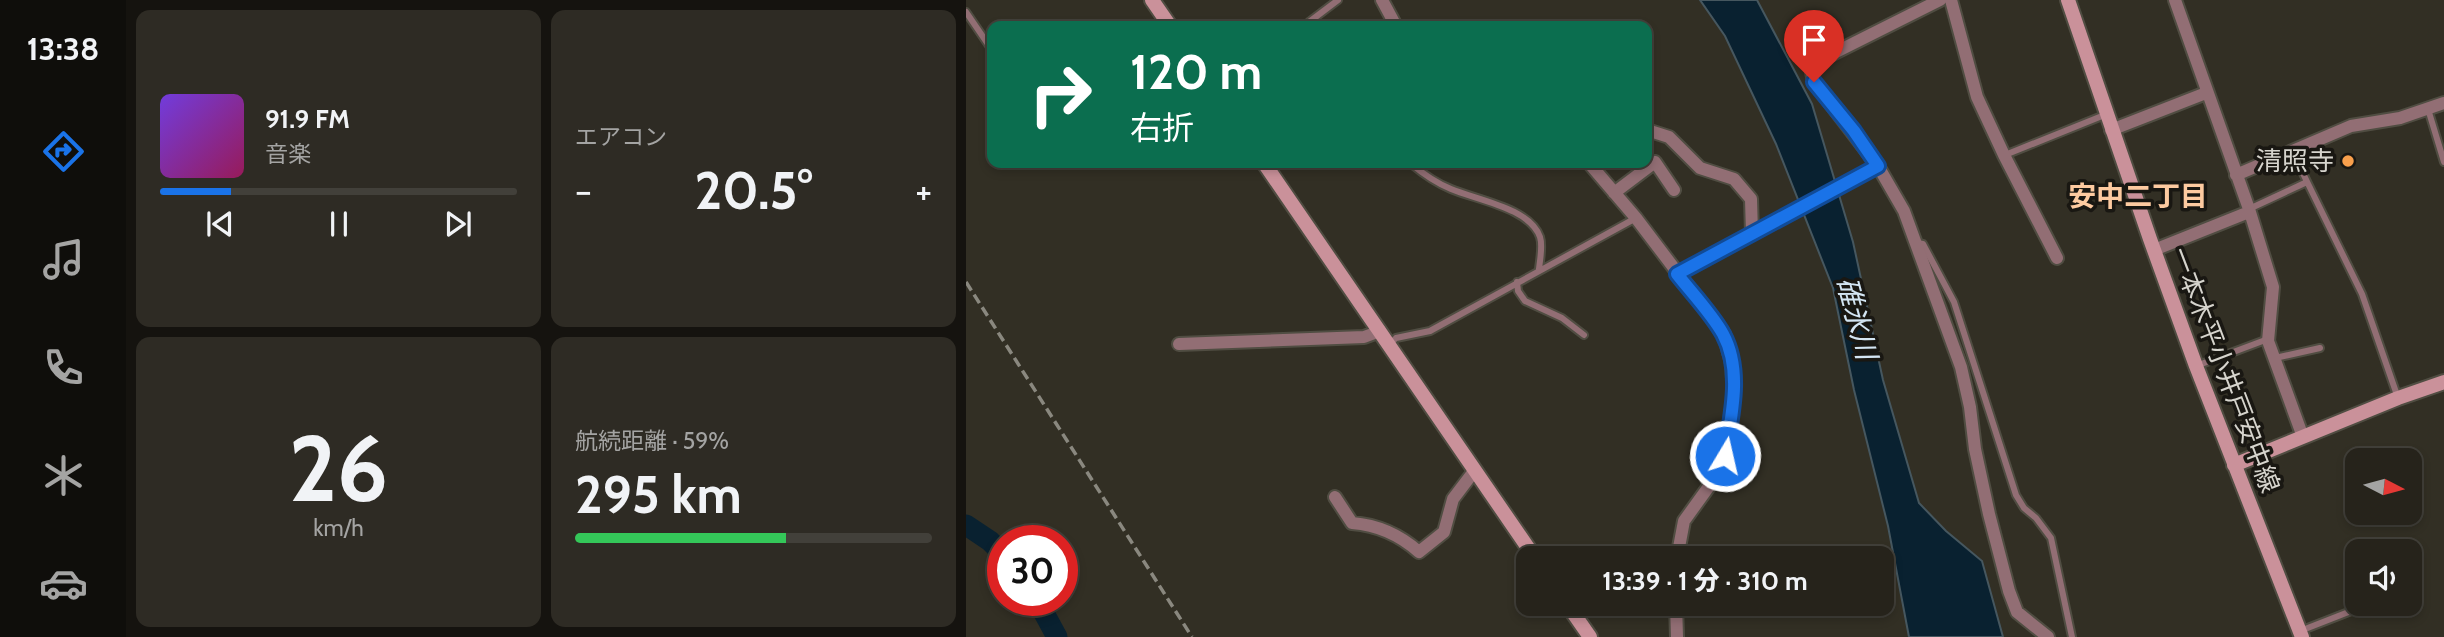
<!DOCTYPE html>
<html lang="ja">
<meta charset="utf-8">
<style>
:root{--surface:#26231b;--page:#2e2b24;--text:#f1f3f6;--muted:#a4a4a3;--line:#42403a;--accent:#1a73e8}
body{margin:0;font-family:Cabin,"Noto Sans JP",sans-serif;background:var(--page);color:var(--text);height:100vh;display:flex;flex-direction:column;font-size:26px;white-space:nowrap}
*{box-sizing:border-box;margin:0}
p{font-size:23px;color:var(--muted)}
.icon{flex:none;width:38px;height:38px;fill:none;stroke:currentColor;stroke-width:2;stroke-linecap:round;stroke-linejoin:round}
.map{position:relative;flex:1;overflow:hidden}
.drawer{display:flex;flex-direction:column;gap:10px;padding:10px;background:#15130f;width:840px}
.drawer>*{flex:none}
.top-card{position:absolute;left:21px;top:21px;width:665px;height:147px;border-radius:14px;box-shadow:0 4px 10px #0003,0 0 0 2px var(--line);background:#0b6e4f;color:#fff;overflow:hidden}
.needle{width:46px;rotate:96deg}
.fabs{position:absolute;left:1379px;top:448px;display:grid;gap:14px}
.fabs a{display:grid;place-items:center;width:77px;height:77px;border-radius:14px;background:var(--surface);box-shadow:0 4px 10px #0003,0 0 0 2px var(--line);font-size:35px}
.speed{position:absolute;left:21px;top:525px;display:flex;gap:14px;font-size:35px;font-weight:700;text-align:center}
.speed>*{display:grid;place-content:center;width:91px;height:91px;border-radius:50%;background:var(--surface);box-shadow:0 4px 10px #0003,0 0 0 2px var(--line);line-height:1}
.speed .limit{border:10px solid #d22;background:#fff;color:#111}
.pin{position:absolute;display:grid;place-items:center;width:60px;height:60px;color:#fff;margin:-72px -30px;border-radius:50% 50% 50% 0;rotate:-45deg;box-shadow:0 0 7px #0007}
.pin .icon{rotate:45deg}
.me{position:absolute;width:77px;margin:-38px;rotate:9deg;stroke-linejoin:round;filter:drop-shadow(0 0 5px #0008)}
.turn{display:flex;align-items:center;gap:24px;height:147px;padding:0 28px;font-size:32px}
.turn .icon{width:91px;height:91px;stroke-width:2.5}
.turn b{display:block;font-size:49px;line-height:60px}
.big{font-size:52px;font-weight:800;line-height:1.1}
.drawer .card{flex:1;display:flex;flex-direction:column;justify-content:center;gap:10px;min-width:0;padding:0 24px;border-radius:14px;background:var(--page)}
.drawer .dial{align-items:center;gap:0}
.dial b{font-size:91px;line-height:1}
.song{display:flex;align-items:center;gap:21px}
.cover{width:84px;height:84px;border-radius:10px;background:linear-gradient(135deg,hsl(260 70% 55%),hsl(330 70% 35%))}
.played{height:7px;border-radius:4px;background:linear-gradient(90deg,var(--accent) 20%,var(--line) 20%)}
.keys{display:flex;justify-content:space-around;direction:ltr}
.heat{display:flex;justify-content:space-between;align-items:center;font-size:38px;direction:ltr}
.charge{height:10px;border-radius:5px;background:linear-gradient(90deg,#34c759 59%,var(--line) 0)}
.drawer .tiles{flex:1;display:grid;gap:10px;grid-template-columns:repeat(2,1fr)}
.trip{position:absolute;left:550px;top:546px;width:378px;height:70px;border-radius:14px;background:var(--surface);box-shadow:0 4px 10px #0003,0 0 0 2px var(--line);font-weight:800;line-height:70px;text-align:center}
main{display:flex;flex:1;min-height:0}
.tab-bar{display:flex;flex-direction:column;width:126px;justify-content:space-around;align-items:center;background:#0f0e0b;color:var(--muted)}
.tab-bar .icon{width:49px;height:49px}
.tab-bar .selected{color:var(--accent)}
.tab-bar b{font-size:32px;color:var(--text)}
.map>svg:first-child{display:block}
</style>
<main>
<nav class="tab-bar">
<b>13:38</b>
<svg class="icon selected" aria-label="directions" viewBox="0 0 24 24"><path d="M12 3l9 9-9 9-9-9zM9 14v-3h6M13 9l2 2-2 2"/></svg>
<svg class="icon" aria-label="music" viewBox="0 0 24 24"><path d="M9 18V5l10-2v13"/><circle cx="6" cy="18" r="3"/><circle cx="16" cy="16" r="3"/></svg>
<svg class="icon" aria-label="phone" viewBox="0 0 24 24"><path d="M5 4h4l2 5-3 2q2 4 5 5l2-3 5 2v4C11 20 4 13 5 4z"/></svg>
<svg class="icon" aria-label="climate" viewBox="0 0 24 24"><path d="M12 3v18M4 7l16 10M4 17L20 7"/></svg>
<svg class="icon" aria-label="car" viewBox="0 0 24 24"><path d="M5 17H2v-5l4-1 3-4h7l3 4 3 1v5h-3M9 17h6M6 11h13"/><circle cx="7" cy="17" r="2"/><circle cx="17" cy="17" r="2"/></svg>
</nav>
<section class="drawer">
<div class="tiles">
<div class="card">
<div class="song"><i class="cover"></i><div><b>91.9 FM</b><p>音楽</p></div></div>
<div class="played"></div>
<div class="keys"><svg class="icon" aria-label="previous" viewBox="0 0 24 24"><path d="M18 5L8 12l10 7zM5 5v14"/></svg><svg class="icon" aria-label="pause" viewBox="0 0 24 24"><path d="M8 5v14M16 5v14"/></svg><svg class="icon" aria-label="next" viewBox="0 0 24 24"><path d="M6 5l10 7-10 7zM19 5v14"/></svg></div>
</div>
<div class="card"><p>エアコン</p>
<div class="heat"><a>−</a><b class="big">20.5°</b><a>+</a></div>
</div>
<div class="card dial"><b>26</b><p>km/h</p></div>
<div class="card"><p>航続距離 · 59%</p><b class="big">295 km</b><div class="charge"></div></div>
</div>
</section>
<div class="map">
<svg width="1478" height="637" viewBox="0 0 1478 637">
<rect width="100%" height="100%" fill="#322f24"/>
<path fill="#092130" stroke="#46575f" stroke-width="2" d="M734,0h57l55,104 41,138 30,138 36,123 27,28 36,30 21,76h-94l-21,-111 -34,-136 -21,-102 -57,-144 -51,-108z"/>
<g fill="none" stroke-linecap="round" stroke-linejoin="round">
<path stroke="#092130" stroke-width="21" d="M0,525l24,16 13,13
M71,600l20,37"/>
<g stroke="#504d42" stroke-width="10">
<path id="lane" d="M0,12l26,38
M343,26v-4l29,-22
M1462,109l16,53
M1326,151l70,143 36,104
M1039,155l102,-41
M444,163c12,10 26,20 41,26 26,11 79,19 89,48 3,9 0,22 -1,32
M1283,209l58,-27
M951,243l6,1 31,58 62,193 8,13 12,10 15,20 21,99
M551,282l1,9 7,10 37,17 22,17
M424,344l6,-6 34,-7 206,-113
M1309,358l45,-10
M1230,366l72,-27
M1444,587l6,-2
M1334,631l69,-27"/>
</g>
<g stroke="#504d42" stroke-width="16">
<path id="street" d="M416,0l14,26
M974,0l-116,58 -12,14 2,10 64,84 26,45 57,156 9,40 5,42 14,65 20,77 8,21 31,25
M985,0l26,97 27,58 53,103
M1209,0l74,209 24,78 -5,54 35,96
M681,130l22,7 31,31 34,11 17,20 1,34
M1145,130l95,-37
M623,163l47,55 88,116 8,29 2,31 -9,62 -10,22 -31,43 -7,37
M1270,175l115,-49 49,-8 44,-15
M648,193l41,-31 19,28
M1188,250l95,-38
M711,274l201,-108
M213,344l185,-7 16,-6
M369,497l17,26c26,2 48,12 67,29l25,-20 9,-33 22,-29
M710,604l1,33"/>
</g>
<g stroke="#504d42" stroke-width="18">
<path id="secondary" d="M186,0l18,26
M1102,0l82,239 46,127 106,271
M298,163l271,395
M1268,465l164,-67 46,-16
M601,604l23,33"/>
</g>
<use href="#lane" stroke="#926e74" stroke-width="6"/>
<use href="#street" stroke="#926e74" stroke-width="12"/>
<use href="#secondary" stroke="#ca919a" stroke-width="14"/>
<path stroke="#8a887f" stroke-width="3.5" stroke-dasharray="10 5" stroke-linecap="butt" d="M0,282l226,355"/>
</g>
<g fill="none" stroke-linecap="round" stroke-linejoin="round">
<g stroke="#114b97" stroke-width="18">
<path id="route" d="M759,456c6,-39 18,-85 -2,-122 -11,-20 -32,-42 -46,-60l201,-108 -24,-35 -40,-49"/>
</g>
<use href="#route" stroke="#1a73e8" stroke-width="12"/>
</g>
<circle fill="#f9a04c" stroke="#191712" stroke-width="2.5" cx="1382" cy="161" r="7"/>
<g text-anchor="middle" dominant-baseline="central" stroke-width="7" stroke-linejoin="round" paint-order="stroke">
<g font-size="26" fill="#d6d4cd" stroke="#191712" text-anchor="end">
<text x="1368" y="161">清照寺</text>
</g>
<g font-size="26" fill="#d6d4cd" stroke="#191712">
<text transform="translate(1259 370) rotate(69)">一本木平小井戸安中線</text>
</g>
<g font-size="28" font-weight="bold" fill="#fdcaa0" stroke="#191712">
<text x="1172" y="196">安中二丁目</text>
</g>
<g font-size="28" font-style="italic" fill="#d3e5f3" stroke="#191712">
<text transform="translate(891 318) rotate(75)">碓氷川</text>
</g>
</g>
</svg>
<div class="fabs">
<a><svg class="needle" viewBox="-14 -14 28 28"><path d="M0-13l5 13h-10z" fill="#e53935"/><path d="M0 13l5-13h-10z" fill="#a4a4a3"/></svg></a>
<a><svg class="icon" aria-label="sound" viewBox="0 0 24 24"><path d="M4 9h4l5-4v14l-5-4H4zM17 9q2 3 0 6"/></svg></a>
</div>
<div class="speed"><div class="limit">30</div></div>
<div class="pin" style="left:848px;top:82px;background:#d93025"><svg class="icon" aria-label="arrive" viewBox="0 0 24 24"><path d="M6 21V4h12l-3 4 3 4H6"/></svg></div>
<svg class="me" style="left:759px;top:456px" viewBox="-20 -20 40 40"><circle r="17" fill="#1a73e8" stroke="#fff" stroke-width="3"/><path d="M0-11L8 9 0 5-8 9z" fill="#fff"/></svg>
<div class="trip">13:39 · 1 分 · 310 m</div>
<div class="top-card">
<div class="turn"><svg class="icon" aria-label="right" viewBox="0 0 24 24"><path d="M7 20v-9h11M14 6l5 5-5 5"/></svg><div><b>120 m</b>右折</div></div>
</div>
</div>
</main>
